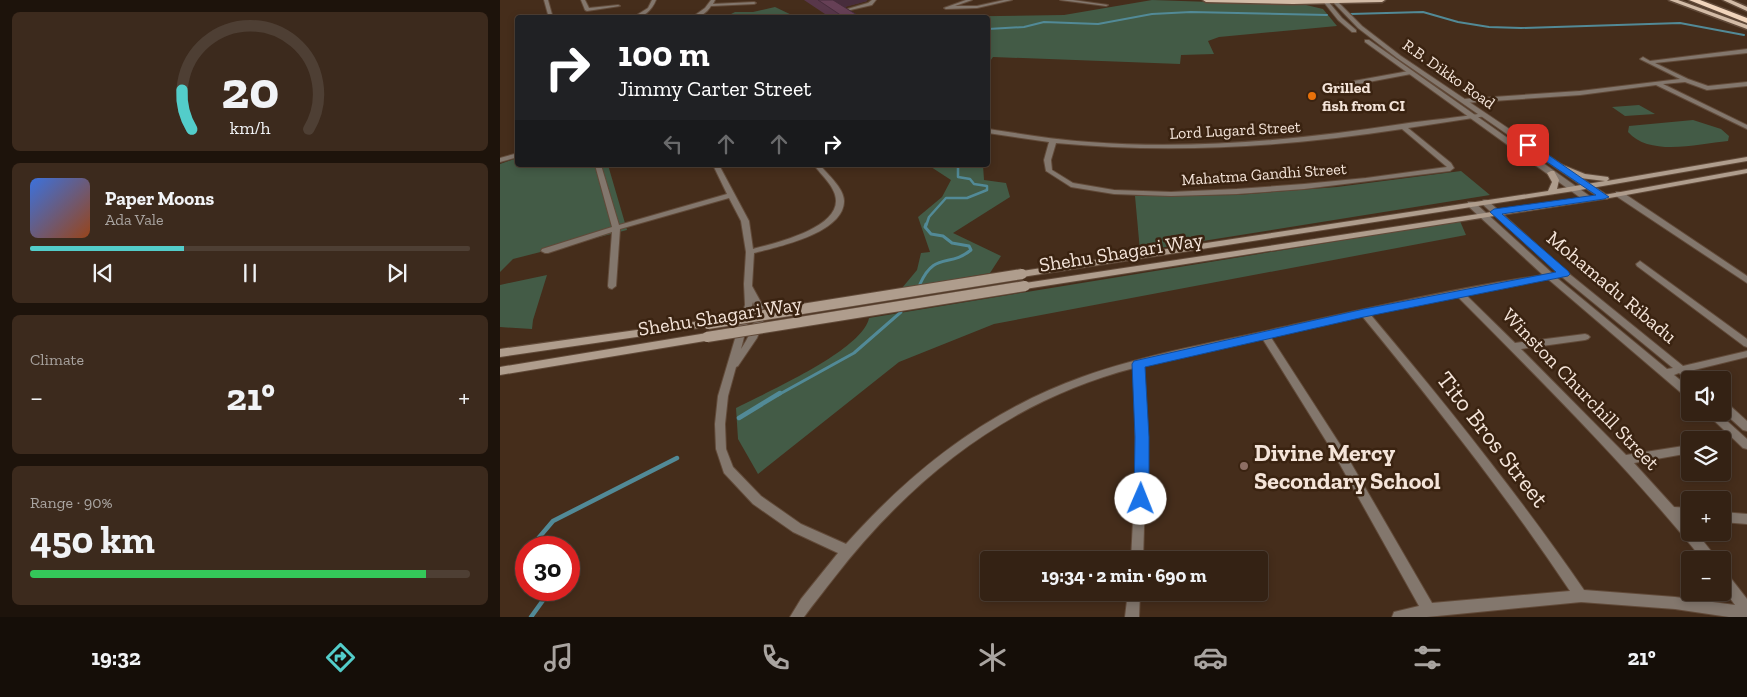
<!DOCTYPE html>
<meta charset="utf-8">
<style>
:root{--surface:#342214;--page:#3c2a1d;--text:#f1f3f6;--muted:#a9a4a0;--line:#4e3f34;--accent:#53cdca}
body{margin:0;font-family:"Zilla Slab",serif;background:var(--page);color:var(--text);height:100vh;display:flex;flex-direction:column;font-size:19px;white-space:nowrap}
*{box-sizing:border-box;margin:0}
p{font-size:16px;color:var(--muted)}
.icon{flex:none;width:28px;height:28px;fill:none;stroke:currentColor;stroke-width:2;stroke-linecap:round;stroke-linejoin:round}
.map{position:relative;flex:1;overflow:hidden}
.side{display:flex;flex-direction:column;gap:12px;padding:12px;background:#1d130b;width:500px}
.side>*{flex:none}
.hud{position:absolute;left:15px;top:15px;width:475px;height:152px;border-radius:5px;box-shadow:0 2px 8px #0003,0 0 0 1px var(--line);background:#202124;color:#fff;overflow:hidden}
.buttons{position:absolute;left:1181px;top:371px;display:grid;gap:10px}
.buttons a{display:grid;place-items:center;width:50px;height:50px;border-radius:5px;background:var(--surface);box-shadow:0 2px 8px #0003,0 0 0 1px var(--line);font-size:25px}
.speed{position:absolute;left:15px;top:536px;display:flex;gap:10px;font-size:25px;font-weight:700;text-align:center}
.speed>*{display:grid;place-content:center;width:65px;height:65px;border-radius:50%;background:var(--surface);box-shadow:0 2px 8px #0003,0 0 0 1px var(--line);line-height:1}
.speed .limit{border:8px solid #d22;background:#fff;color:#111}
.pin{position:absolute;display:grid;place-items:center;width:42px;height:42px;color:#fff;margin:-21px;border-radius:10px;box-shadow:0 2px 8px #0006}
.me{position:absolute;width:55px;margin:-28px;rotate:1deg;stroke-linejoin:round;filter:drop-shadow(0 0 4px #0008)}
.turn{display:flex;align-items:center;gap:18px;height:105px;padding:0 20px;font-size:22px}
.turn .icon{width:65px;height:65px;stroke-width:2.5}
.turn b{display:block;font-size:35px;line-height:42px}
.lanes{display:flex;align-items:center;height:48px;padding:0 20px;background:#0003;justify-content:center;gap:25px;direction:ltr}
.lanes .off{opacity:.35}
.big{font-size:38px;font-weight:700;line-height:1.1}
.side .card{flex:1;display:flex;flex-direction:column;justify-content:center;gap:8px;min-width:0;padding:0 18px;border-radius:8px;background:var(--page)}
.side .dial{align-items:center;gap:0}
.dial svg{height:130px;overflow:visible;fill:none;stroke:var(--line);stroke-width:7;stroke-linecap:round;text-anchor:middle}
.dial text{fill:var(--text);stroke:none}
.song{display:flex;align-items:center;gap:15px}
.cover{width:60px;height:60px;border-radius:8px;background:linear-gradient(135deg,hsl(220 70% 55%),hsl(20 70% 35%))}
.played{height:5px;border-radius:2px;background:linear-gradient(90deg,var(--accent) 35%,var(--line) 35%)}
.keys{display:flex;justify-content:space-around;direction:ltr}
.heat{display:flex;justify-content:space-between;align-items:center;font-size:28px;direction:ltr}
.charge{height:8px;border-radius:4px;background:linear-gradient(90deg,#34c759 90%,var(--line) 0)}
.trip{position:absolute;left:480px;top:551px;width:288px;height:50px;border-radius:5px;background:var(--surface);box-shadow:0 2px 8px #0003,0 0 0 1px var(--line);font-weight:700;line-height:50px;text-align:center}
.tabs{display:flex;height:80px;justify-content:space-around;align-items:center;background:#150e08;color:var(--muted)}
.tabs .icon{width:35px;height:35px}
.tabs .selected{color:var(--accent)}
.tabs b{font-size:22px;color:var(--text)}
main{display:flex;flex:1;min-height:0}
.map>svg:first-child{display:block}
</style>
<main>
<section class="side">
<div class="card dial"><svg viewBox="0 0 100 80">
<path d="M14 69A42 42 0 1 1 86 69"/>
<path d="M14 69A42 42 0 0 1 8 45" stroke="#53cdca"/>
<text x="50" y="56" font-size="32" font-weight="700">20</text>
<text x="50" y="72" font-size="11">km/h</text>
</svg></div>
<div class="card">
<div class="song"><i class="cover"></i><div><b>Paper Moons</b><p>Ada Vale</p></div></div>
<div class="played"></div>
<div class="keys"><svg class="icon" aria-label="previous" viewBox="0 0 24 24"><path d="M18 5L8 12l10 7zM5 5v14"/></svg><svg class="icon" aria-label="pause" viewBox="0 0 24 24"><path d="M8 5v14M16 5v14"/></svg><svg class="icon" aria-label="next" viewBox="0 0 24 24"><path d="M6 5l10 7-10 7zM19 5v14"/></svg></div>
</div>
<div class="card"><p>Climate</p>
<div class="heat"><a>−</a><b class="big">21°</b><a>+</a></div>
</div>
<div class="card"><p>Range · 90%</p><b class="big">450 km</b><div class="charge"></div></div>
</section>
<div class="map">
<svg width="1247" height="617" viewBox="0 0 1247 617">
<rect width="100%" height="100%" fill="#452d1b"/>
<path fill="#435b46" d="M652,0l154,5 17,4 14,17 -118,11 -11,4 6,13 -33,1 -1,9 -187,-7 -5,7v-46l-62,-1 138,-2z
M275,7l21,10h-71l10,-5h18z
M1139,105l16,9 -30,2 -13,-9z
M1193,120l28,9 8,7 -1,5c-30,3 -78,16 -100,-9l1,-6z
M17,158l1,7h90l19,65 -114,29 -13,13v-108z
M428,165h55l1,15 22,3 4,14 -57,36 48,23 -11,17 -88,15 15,-18 4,-17 9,-1 -12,-35 24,-20 9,-17z
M961,171l29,24 -350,56 -5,-55 102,-1 100,-8z
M960,221l6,14 -472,89 -95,38 -141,112 -20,-35 -2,-31c29,-15 127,-58 133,-90z
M47,275l-14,45 -1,9 -32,-2v-42z"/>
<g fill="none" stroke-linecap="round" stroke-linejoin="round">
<path stroke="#528a97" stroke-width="2" d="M850,14l73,-2 35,10 31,5 32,1 159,-5 64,12
M488,29l36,-2 20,-5 54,2 54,-10 39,-2 136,3"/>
<path stroke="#528a97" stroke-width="2.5" d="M426,226l3,-9 17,-19h21l20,-8v-4l-13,-2 -4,-5 -12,-2v-10l-5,-2"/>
<path stroke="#528a97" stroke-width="3" d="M420,284c15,-33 29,-16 51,-34l-2,-4 -17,-3 -9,-7 -12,-2 -6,-7 1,-3
M278,395l76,-42 47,-41"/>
<path stroke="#528a97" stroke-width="4.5" d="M239,418l41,-25
M30,548l23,-27 124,-63
M31,617l18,-25 -1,-2"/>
<g stroke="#614a39" stroke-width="2">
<path id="minor" d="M44,0h4l5,18h-4z
M81,0h4l4,8 29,-3 2,1 -33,5 -2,-1z
M152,0h4c-4,10 -12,18 -24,18l16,-10z
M211,0h4l-2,4 41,-2 2,1 -2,1 -43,2c-4,7 -12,12 -20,12l14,-10z
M372,0h4l-4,5 -26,6 -2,-1 24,-7z
M466,0h6l-17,6h22l27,-6h8l-35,8 -31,1 -2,-1z
M560,0h13l35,5 -2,1z
M1247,49v4l-92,10 33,16 20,7 39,-4v4l-40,4 -22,-8 -22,2 84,41v4l-91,-44 -76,10 -116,8 -3,-2 3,-2 116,-8 100,-12 -40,-20 3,-2 7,4z
M909,71l2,1v2l-74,14 -3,-2 3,-2z
M984,113l3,2 -1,1 -78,12 43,35 3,5 -4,3 -146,18 -67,5 -66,2 -57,-2 -43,-7 -25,-16 -2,-11 5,-18 -61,-9v-4c34,5 67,11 101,13 104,8 210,-2 313,-18 27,-4 55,-6 82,-11zM902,129l45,38 -81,11 -62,6 -67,5 -66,3 -57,-2 -41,-7 -21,-13 -1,-10 5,-17c115,11 231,4 346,-14z
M18,153v4l-18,5v-4z
M95,165h6l18,60 108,-31 -14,-29h6l30,56 4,28c22,-6 83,-20 83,-48 0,-14 -15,-26 -22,-36h6c8,10 24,23 24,36 0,32 -66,46 -90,52l-2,33 11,20v17l-6,15 -19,28 -2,1 -8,29 -3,28 1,25 7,18 28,29 40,28 45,20c66,-74 141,-133 236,-167 63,-23 136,-35 201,-50 86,-19 173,-39 260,-52l-75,-69v-4h6l78,71 5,-1 -77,-70 4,-2h3l80,72 116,94 64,-15v6l-57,14 9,9h-9v2l-11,-9 -5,2 16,13v10l-4,-1 -138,-118 -83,15 50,49 70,-9 3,1 2,2 -2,2 -3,1 -64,9 105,106 64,-10v8l-56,10 40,44 16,1v10h-7l7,7v7h6l19,24 2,4h-14c-76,-94 -162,-179 -246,-264l-87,18c75,89 148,180 214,276l91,7 60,8 -13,-18v-17l4,2 21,27v18h-18l-54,-8 -94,-7 -154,15h-35l2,-5 25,-6 -86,-154 -71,-114 -118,28 2,96 -3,98h-12l5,-98 -2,-94c-124,32 -222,109 -300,210 -10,13 -20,25 -30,39h-14l11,-18 37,-46 -45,-21 -40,-28 -29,-31 -8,-24 -1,-25 3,-28 27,-91 -1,-21 2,-32 -5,-31 -12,-23 -109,31 -4,57 -4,3 -3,-1 -1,-2 4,-54 -64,21h-3l-4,-2 1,-2 70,-22zM1062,277l111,91 -6,1 -110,-91zM253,302c6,16 -3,33 -12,47zM862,316c73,89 144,179 208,275l-138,12 -91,-157 -71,-110z
M1116,192h6l125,84v7l-131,-87z
M1140,261l107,78v8l-3,-1 -107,-80 -1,-2z
M1222,401l4,1 21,19v10l-4,-1 -21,-19z
M1205,412h12l30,27v10l-4,-1z
M1222,512l25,2v10l-25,-2z
M628,592h12l-1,25h-14z"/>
</g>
<g stroke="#614a39" stroke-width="2">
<path id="tertiary" d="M822,0h5l15,18 14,12v2h-4l-14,-12z
M831,0h5l26,26 39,30 206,139v4h-6l-204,-141 -39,-30z
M865,40h4l222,157v4h-6l-220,-159z"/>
</g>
<g stroke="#614a39" stroke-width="2">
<path id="secondary" d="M1247,157v4l-173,30 -552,86 -5,-3 5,-3 526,-80 4,-9 -5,-9 4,-2h3l5,9 -2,9 48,-8 -25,-3 -25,-11 -1,-2 4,-2 27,11 23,3 1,2 -2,2z
M1247,169v4l-143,26 -579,90 -5,-3 5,-3 579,-88z
M208,320l5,4 -1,2 -212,31v-8z
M207,333l4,1 1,3 -1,3 -211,35v-8z"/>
</g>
<g stroke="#614a39" stroke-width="3">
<path id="primary" d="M703,0h182l-3,2 -89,2 -87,-2z
M1169,0h9l69,25v4z
M1223,0h8l16,7v4z"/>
</g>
<g stroke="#614a39" stroke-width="3">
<path id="motorway" d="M1189,0h11l47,18v5z"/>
</g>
<use href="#minor" fill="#83776d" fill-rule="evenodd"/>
<use href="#tertiary" fill="#83776d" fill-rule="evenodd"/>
<use href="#secondary" fill="#af9d8d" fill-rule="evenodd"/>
<use href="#primary" fill="#d2bba6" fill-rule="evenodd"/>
<use href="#motorway" fill="#f1d5bc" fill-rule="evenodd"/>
<g stroke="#614a39" stroke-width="12" stroke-linecap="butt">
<path id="secondary-bridge" d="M208,324l314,-50
M207,337l318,-51"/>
</g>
<use href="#secondary-bridge" stroke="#af9d8d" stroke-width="10"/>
</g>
<path fill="#58374a" d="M304,0h63v1l-23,6 13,8v3h-26z"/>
<path fill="#472d3c" d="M331,0h36v1l-33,9z
M357,15v3h-11z"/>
<path fill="#664056" stroke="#472d3c" d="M318,0h15l24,15 -12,3z"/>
<path fill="#1a73e8" stroke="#114b97" d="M1025,143h6l78,54 -5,2 -102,15 66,57 2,3 -2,2 -204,41 -219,50 4,70v62l-2,4 -6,2 -5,-2 -2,-4 1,-62 -3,-73 2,-3 230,-52 192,-37 -66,-60 4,-3 102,-14 -71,-48z"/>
<circle fill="#e8710a" stroke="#3a2311" stroke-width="2" cx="812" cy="96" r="5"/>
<circle fill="#8d6e63" stroke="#3a2311" stroke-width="2" cx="744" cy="466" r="5"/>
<g text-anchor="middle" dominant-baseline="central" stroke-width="5" stroke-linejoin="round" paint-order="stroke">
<g font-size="16" fill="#f4e4d9" stroke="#3a2311">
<text transform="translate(949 74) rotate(35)">R.B. Dikko Road</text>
<text transform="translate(735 130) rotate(-3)">Lord Lugard Street</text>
<text transform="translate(764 174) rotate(-4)">Mahatma Gandhi Street</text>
</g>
<g font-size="16" font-weight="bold" fill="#f4e4d9" stroke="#3a2311" text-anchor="start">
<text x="822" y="87">Grilled<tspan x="822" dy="18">fish from CI</tspan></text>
</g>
<g font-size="20" fill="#f4e4d9" stroke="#3a2311">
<text transform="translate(621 252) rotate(-9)">Shehu Shagari Way</text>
<text transform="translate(1112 287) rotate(40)">Mohamadu Ribadu</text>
<text transform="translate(220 316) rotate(-9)">Shehu Shagari Way</text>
<text transform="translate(1081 389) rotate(46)">Winston Churchill Street</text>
</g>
<g font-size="24" fill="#f4e4d9" stroke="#3a2311">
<text transform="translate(993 439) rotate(52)">Tito Bros Street</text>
</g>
<g font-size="24" font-weight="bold" fill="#f4e4d9" stroke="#3a2311" text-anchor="start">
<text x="754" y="452">Divine Mercy<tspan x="754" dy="28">Secondary School</tspan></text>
</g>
</g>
</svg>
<div class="buttons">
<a><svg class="icon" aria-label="sound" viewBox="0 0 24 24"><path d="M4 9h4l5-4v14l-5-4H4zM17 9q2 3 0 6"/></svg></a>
<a><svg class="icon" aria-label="layers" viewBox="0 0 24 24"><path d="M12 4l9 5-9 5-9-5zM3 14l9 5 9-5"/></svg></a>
<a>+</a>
<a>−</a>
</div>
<div class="speed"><div class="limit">30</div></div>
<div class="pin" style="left:1028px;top:145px;background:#d93025"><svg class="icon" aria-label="arrive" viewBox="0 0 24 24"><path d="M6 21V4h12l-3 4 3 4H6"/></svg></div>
<svg class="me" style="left:641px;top:499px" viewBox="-20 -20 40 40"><circle r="19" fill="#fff"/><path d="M0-13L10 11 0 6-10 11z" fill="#1a73e8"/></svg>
<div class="trip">19:34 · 2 min · 690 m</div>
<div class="hud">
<div class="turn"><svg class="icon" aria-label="right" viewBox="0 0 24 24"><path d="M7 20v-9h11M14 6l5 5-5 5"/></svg><div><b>100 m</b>Jimmy Carter Street</div></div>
<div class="lanes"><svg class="icon off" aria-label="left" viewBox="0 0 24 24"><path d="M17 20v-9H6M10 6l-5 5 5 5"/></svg><svg class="icon off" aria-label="ahead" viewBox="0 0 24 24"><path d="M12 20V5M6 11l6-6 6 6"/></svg><svg class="icon off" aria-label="ahead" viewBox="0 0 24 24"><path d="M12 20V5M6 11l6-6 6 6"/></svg><svg class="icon" aria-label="right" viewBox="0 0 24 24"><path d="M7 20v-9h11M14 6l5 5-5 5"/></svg></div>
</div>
</div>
</main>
<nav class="tabs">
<b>19:32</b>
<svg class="icon selected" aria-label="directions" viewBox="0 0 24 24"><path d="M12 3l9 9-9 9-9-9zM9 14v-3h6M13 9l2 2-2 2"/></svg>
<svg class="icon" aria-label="music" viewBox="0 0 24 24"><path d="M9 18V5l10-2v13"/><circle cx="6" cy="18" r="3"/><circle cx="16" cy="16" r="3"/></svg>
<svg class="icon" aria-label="phone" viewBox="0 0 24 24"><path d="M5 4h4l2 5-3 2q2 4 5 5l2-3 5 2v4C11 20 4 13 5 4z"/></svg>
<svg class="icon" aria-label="climate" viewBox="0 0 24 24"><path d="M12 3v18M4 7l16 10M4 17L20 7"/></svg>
<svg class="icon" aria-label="car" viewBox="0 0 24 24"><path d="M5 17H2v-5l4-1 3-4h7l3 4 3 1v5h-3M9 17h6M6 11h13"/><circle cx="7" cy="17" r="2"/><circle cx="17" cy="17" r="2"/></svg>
<svg class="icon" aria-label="filters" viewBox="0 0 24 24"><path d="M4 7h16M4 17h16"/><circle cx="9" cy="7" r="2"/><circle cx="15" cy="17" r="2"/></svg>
<b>21°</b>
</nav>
